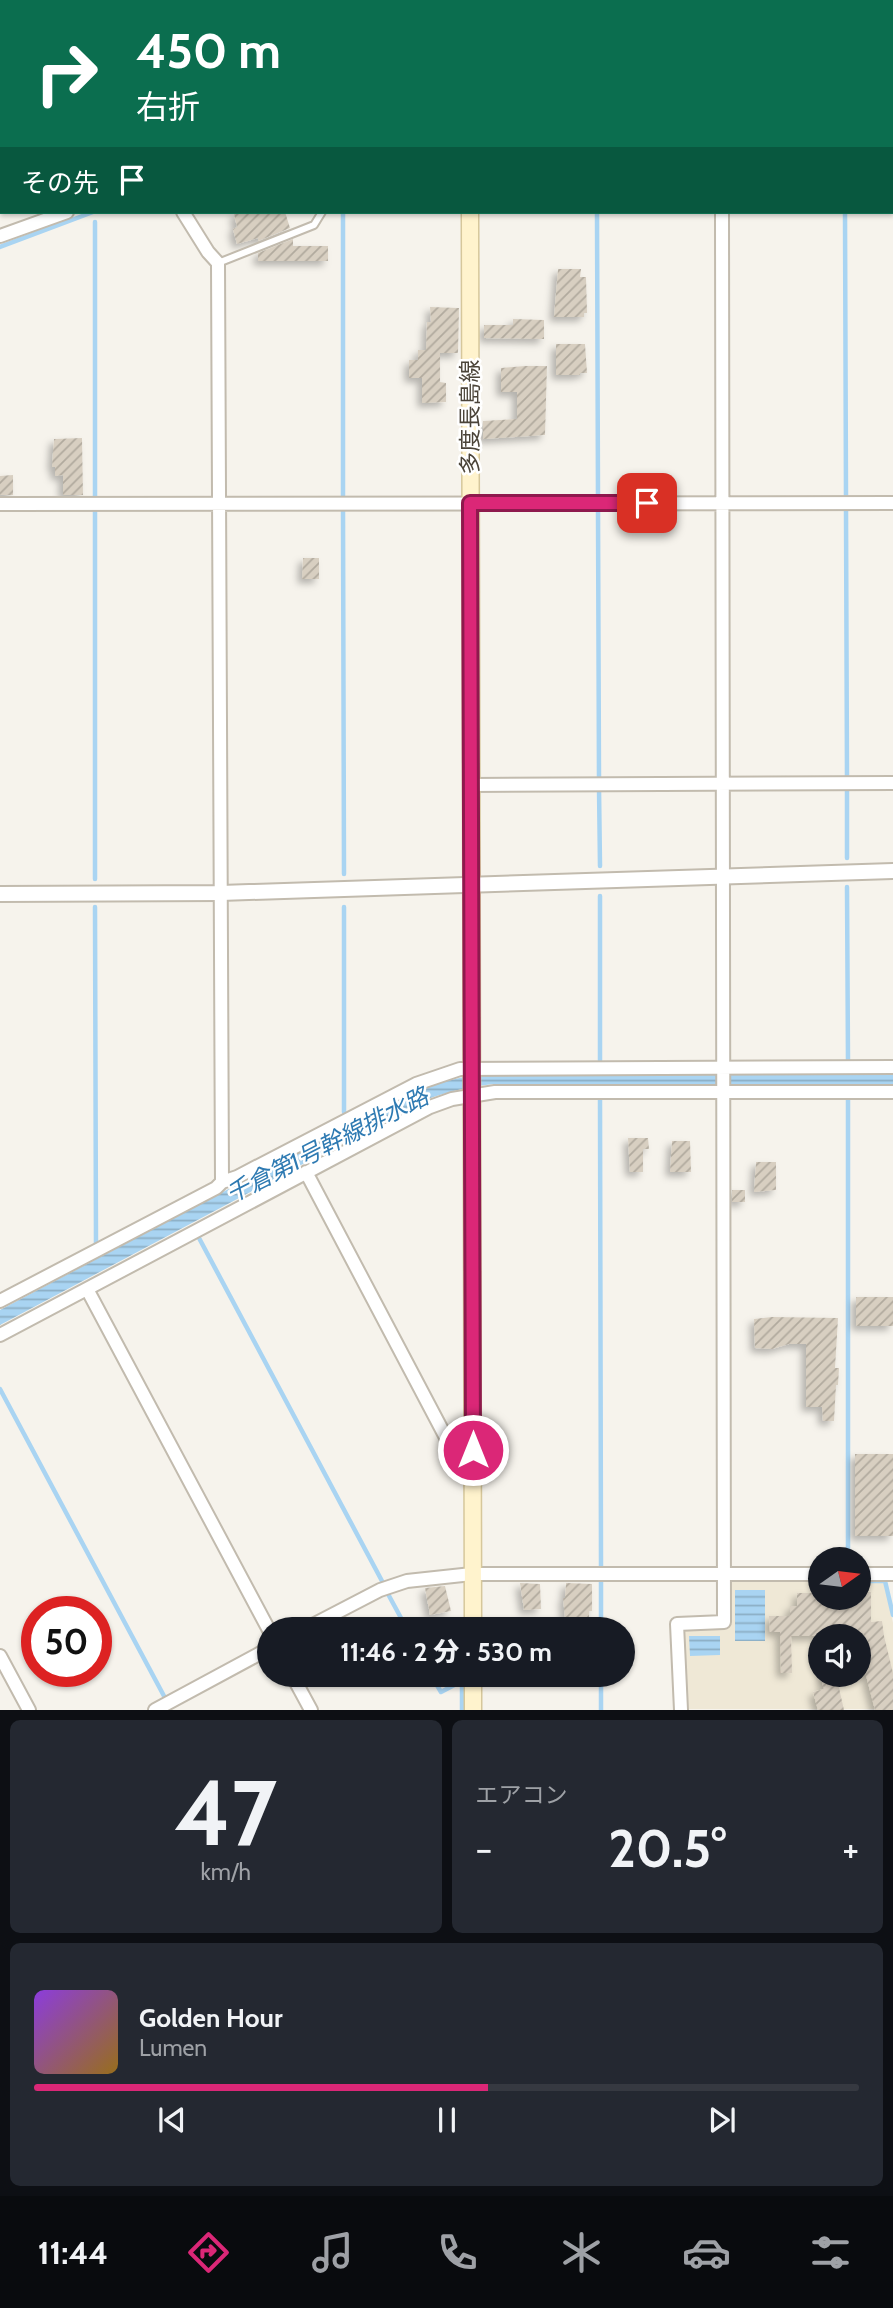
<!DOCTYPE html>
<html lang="ja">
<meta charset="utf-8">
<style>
:root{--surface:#171b24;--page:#242831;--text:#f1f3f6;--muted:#9ea1a6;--line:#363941;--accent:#db2777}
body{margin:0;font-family:Cabin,"Noto Sans JP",sans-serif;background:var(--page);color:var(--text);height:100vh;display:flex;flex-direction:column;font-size:26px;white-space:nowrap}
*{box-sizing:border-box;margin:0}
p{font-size:23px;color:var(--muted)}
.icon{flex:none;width:38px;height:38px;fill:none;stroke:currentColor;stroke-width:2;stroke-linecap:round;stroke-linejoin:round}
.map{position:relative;height:1710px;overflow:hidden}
.details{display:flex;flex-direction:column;gap:10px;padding:10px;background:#0d0f14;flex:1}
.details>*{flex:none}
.hud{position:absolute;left:0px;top:0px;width:894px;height:214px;box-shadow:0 2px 5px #0004;background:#0b6e4f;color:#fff;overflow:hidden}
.needle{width:46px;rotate:76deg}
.controls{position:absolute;left:808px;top:1547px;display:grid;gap:14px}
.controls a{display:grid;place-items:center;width:63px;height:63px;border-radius:50%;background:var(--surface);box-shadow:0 2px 5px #0004;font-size:35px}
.speed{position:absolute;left:21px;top:1596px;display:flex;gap:14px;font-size:35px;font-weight:700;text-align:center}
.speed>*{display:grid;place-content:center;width:91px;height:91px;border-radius:50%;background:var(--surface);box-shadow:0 2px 5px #0004;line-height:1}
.speed .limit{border:10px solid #d22;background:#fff;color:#111}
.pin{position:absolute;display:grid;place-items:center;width:60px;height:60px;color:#fff;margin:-30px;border-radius:14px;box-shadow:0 4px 10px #0006}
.me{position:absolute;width:77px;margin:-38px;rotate:0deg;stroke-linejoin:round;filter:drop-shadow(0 0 5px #0008)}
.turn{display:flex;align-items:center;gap:24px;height:147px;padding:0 21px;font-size:32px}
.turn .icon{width:91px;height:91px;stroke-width:2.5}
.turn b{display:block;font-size:49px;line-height:60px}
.then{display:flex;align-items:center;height:66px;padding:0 21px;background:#0003;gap:14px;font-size:26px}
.big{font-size:52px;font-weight:800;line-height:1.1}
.details .tile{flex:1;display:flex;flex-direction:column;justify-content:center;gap:10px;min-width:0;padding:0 24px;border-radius:10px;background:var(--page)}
.details .dial{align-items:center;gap:0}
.dial b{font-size:91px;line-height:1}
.song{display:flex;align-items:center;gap:21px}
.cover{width:84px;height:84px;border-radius:10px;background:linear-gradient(135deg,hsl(270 70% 55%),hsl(40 70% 35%))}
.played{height:7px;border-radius:4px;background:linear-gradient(90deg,var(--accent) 55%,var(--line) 55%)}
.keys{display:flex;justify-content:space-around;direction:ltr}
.heat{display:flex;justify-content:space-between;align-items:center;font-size:38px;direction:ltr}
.details .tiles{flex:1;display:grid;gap:10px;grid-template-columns:1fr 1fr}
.tile:last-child{grid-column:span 2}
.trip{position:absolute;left:257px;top:1617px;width:378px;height:70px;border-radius:35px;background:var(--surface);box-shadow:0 2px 5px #0004;font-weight:800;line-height:70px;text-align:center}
.tab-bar{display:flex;height:112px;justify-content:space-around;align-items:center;background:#090b0e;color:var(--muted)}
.tab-bar .icon{width:49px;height:49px}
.tab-bar .active{color:var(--accent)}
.tab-bar b{font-size:32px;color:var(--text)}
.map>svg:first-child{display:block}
</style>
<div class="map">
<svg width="893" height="1710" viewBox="0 0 893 1710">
<defs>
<pattern id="water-rules" width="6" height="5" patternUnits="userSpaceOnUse" patternTransform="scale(1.75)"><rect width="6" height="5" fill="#a9d4f2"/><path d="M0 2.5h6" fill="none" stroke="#8caec5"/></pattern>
<pattern id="building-hatch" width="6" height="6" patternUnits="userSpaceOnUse" patternTransform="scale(1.75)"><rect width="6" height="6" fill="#d8cfc1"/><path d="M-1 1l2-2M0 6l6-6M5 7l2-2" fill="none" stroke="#b1aa9e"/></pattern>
<filter id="shadow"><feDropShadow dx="-4.5" dy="4.5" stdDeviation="3.5" flood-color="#0004"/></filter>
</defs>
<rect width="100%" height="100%" fill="#f6f3ec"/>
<path fill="#efe8d6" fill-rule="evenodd" d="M821,1578v20h38v-15l25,-1 9,41v86h-208l-3,-77 4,-5 44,-1 -1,-43 4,-3zM821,1636h38v39h-38z"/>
<path fill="url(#water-rules)" d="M893,1072v12h-400c-29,4 -56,9 -83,23l-410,218v-15l410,-217 24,-9 38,-9z
M735,1590h30v51h-30z
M689,1636h31v19l-30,1z"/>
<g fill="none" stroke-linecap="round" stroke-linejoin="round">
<path stroke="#a9d4f2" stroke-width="4.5" d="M458,0v2
M597,2v-2
M892,24l1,-1
M0,85h2
M343,212v287
M597,212l1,285
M845,212l1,285
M95,222v276
M0,247l93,-35
M343,509l1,365
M95,510v369
M598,510l1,269
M846,510l1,270
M599,788l1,78
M847,789v69
M847,887l1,174
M600,896v166
M95,907l1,339
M344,907v205
M600,1098l1,469
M848,1098v461
M199,1238l183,343
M0,1389l164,307
M601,1581v48
M859,1581h26l8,34
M388,1594l19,35
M431,1675l10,17 19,-10 2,2v26
M601,1675v35"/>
</g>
<path fill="url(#building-hatch)" filter="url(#shadow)" d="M238,212h47l5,16 -32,13v-3l-21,6 -4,-15 4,-2 -3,-13z
M293,239v7h35v15h-70v-8z
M558,269h23l-1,8h6l1,36h-3v4h-30z
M430,307l29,1 -1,45h-18v29l6,1v19l-24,1v-25h-13v-18h9v-10h8l1,-28h4z
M513,319l31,1v19l-60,-1v-13h29z
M556,344h29l2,29h-7v2h-24z
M525,366h22l-2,69 -62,4v-18l34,-2v-27h-16v-24z
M82,438l1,57h-20v-20l-8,1v-9h-3l2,-28z
M13,475v20h-13v-19z
M303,558h16v21h-17z
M628,1138h20l1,11h-6v23h-13z
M672,1141h18l1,31h-21z
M756,1162h20v28l-22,2z
M732,1190h13v12h-13z
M856,1297h37v29h-37z
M772,1317l66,1 -3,50h4l-1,17h-2l-2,36h-11l-1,-14h-16v-63h-17l-17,5 -17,-1 -1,-29z
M855,1454h38v82h-38z
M520,1583l20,1 1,25 -17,1z
M566,1583l26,1v27h-3v6h-24l-2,-19h2z
M445,1586l6,25 -21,4 -5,-27z
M859,1592h12v30l11,-1 2,15 9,37v37h-18l-16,-62v-12h-68l1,37h-11l-1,-41h-10l-1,-16h21v-10h7v-13h24v5h38z
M820,1675h16l8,35h-26l-5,-18 11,-3z"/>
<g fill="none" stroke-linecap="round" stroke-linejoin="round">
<g stroke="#c2bbae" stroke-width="10">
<path id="service" d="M138,1l71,-1
M218,263l96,-38 8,-13"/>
</g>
<g stroke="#c2bbae" stroke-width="16">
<path id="minor" d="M138,0v2
M715,0l1,2
M2,2l4,-2
M266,2v-2
M847,2v-2
M892,13h1
M892,142h1
M183,212l25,40 10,11 4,919
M0,236l67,-24
M0,504l893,-1
M471,785l422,-2
M306,1172l145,275 6,3h16
M87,1289l183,343
M0,1301l216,-113 6,-6 15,-5 179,-93 44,-15 433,-2
M0,1335l430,-228 22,-8 43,-7h398
M859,1574h34
M305,1629l75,-39 27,-9 65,-7h349
M0,1656l29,54
M292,1675l19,35
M155,1710l115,-62
M681,1710l-4,-86 47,-2 -2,-1410"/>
</g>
<g stroke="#c2bbae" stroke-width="18">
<path id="tertiary" d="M0,894l221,-1 672,-22"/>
</g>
<g stroke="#d6c79b" stroke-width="19">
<path id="secondary" d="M469,0v2
M470,212l3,1417
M473,1675v35"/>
</g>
<use href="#service" stroke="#fff" stroke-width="6"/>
<use href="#minor" stroke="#fff" stroke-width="12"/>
<use href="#tertiary" stroke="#fff" stroke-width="14"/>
<use href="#secondary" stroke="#fff3cd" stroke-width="16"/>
</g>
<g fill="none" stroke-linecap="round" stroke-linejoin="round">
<g stroke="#8e194d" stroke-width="18">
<path id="route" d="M473,1450l-3,-947h177"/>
</g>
<use href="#route" stroke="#db2777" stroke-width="12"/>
</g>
<g text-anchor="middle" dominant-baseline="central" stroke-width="5" stroke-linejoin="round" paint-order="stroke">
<g font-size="23" fill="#4b4439" stroke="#fff">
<text transform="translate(470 417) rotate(-90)">多度長島線</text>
</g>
<g font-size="24" font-style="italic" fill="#2e7ab2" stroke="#fff">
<text transform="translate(327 1145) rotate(-27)">千倉第1号幹線排水路</text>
</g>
</g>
</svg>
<div class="controls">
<a><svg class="needle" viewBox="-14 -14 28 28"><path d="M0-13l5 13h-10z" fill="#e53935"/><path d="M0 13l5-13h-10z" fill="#9ea1a6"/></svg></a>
<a><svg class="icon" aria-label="sound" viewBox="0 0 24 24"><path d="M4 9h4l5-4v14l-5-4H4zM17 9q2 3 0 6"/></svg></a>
</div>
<div class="speed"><div class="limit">50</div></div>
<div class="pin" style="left:647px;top:503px;background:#d93025"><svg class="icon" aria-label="arrive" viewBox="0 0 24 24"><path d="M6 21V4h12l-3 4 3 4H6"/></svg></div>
<svg class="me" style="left:473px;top:1450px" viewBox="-20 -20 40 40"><circle r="17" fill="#db2777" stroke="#fff" stroke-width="3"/><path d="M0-11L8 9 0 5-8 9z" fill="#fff"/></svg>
<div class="trip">11:46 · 2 分 · 530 m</div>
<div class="hud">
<div class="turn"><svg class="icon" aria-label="right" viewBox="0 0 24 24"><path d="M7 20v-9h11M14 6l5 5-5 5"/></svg><div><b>450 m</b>右折</div></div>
<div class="then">その先<svg class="icon" aria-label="arrive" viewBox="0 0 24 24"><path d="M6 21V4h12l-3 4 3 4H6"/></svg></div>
</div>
</div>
<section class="details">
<div class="tiles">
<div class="tile dial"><b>47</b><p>km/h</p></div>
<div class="tile"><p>エアコン</p>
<div class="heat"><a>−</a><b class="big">20.5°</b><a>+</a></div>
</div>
<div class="tile">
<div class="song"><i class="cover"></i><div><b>Golden Hour</b><p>Lumen</p></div></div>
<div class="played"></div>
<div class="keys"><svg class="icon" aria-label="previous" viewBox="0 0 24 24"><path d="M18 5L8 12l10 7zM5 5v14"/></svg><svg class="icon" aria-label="pause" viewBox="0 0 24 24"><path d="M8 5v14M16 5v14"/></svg><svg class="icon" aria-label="next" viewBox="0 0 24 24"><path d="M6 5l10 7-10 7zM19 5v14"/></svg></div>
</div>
</div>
</section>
<nav class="tab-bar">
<b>11:44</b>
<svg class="icon active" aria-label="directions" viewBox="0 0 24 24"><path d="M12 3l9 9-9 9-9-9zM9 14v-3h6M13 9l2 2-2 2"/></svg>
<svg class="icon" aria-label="music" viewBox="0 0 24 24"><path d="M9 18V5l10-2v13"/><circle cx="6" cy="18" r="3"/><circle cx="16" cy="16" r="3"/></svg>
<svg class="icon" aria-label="phone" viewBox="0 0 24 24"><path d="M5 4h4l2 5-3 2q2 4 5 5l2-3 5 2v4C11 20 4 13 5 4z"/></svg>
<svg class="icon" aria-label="climate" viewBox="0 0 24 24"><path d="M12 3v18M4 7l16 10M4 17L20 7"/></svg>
<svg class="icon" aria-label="car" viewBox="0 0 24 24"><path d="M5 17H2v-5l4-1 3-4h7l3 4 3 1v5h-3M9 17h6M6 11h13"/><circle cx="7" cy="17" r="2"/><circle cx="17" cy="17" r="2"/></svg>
<svg class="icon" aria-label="filters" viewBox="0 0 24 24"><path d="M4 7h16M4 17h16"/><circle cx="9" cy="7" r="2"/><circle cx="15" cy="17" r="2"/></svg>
</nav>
